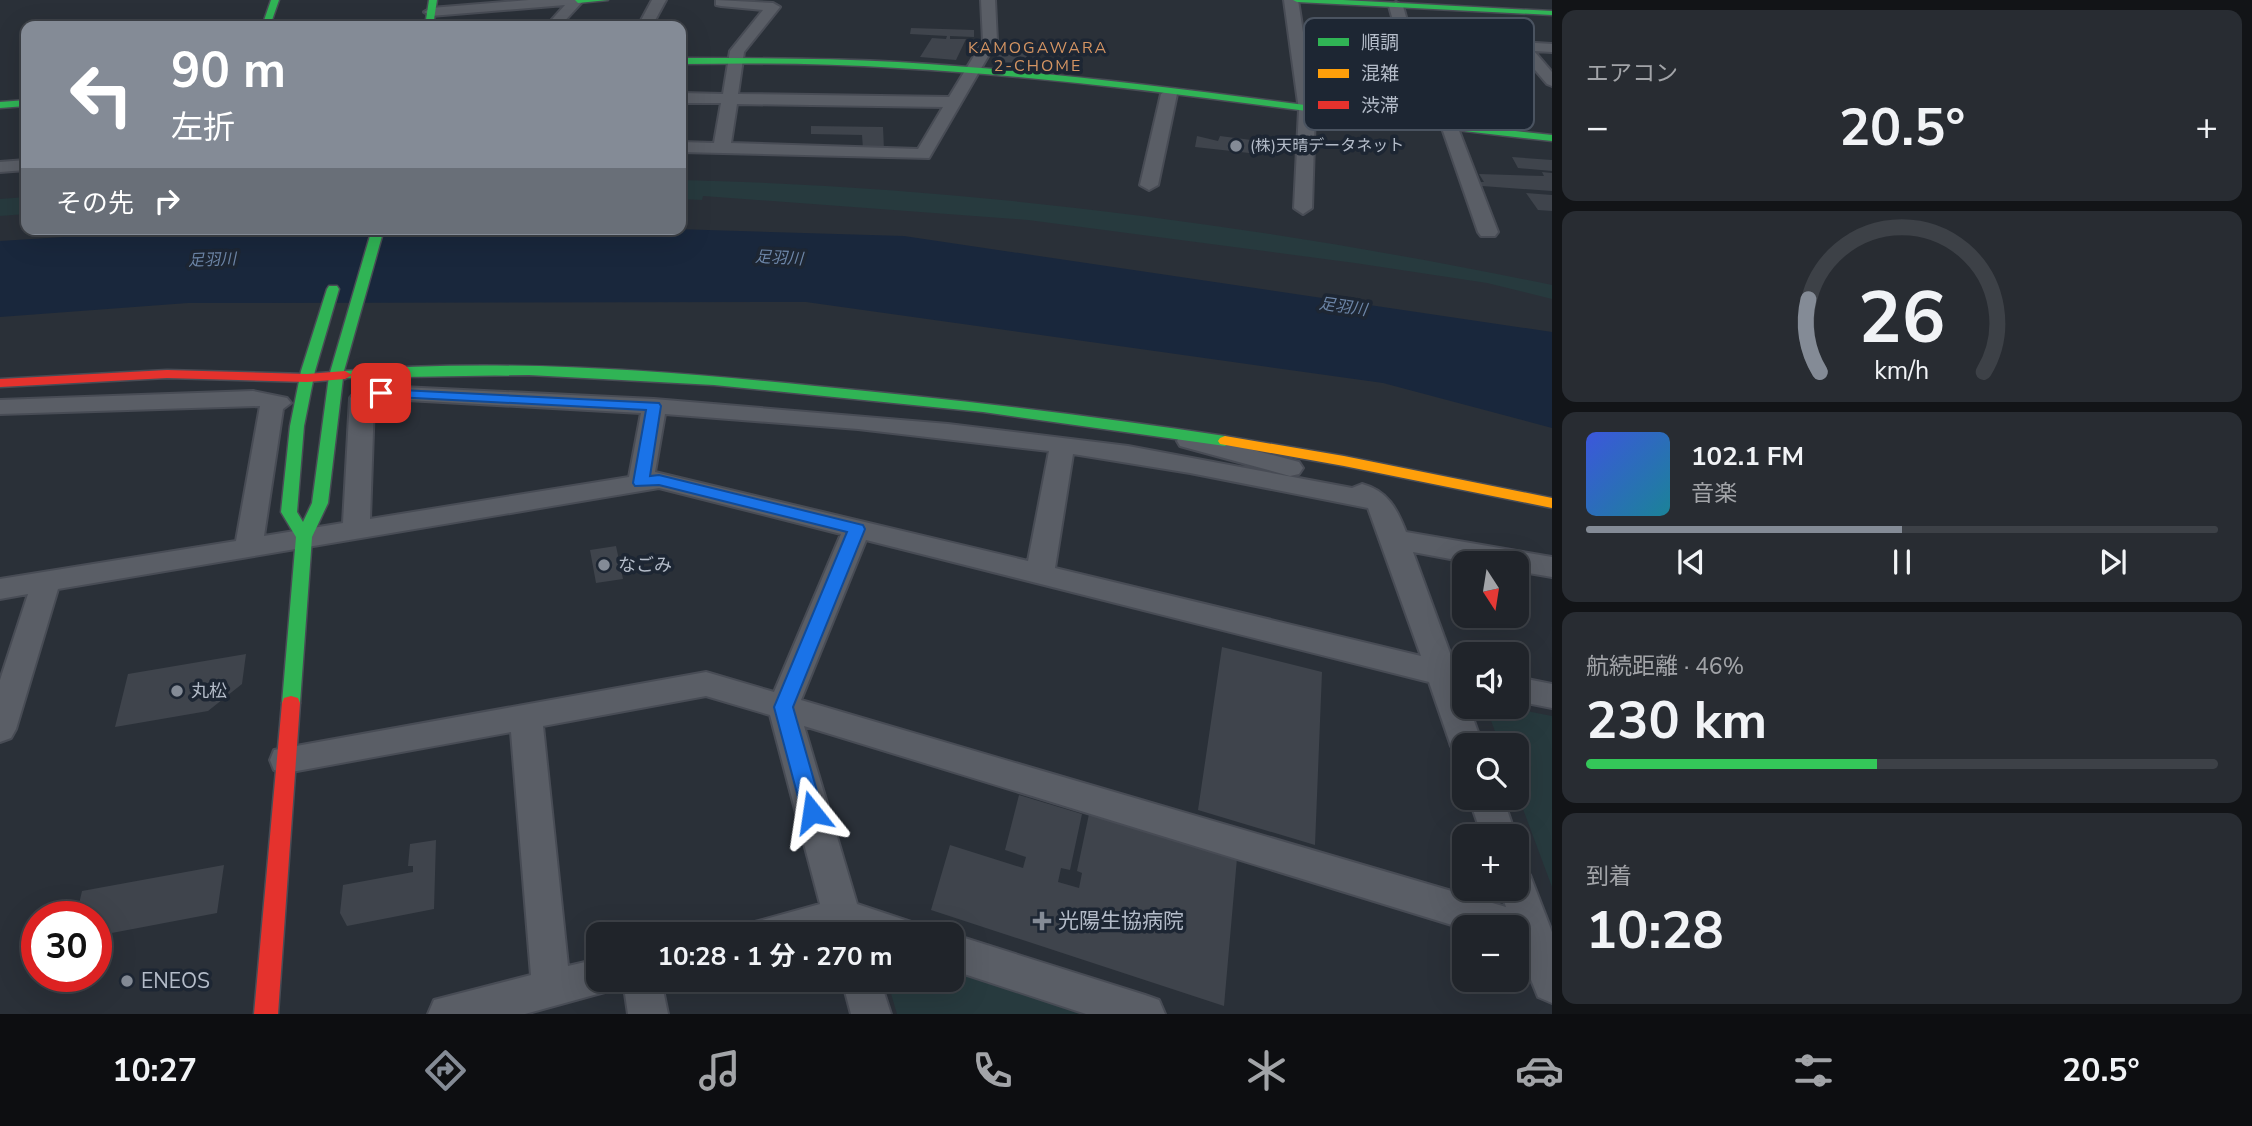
<!DOCTYPE html>
<html lang="ja">
<meta charset="utf-8">
<style>
:root{--surface:#20242a;--page:#282c32;--text:#f1f3f6;--muted:#a2a4a8;--line:#3d4147;--accent:#848b96}
body{margin:0;font-family:"Nunito Sans","Noto Sans JP",sans-serif;background:var(--page);color:var(--text);height:100vh;display:flex;flex-direction:column;font-size:26px;white-space:nowrap}
*{box-sizing:border-box;margin:0}
p{font-size:23px;color:var(--muted)}
.icon{flex:none;width:38px;height:38px;fill:none;stroke:currentColor;stroke-width:2;stroke-linecap:round;stroke-linejoin:round}
.map{position:relative;flex:1;overflow:hidden}
.side{display:flex;flex-direction:column;gap:10px;padding:10px;background:#121417;width:700px}
.side>*{flex:none}
.guide{position:absolute;left:21px;top:21px;width:665px;height:214px;border-radius:14px;box-shadow:0 7px 28px #0002,0 0 0 2px var(--line);background:#848b96;color:#fff;overflow:hidden}
.needle{width:46px;rotate:168deg}
.controls{position:absolute;left:1452px;top:551px;display:grid;gap:14px}
.controls a{display:grid;place-items:center;width:77px;height:77px;border-radius:14px;background:var(--surface);box-shadow:0 7px 28px #0002,0 0 0 2px var(--line);font-size:35px}
.speed{position:absolute;left:21px;top:901px;display:flex;gap:14px;font-size:35px;font-weight:700;text-align:center}
.speed>*{display:grid;place-content:center;width:91px;height:91px;border-radius:50%;background:var(--surface);box-shadow:0 7px 28px #0002,0 0 0 2px var(--line);line-height:1}
.speed .limit{border:10px solid #d22;background:#fff;color:#111}
.pin{position:absolute;display:grid;place-items:center;width:60px;height:60px;color:#fff;margin:-30px;border-radius:14px;box-shadow:0 4px 10px #0006}
.me{position:absolute;width:77px;margin:-38px;rotate:345deg;stroke-linejoin:round;filter:drop-shadow(0 0 5px #0008)}
.turn{display:flex;align-items:center;gap:24px;height:147px;padding:0 35px;font-size:32px}
.turn .icon{width:91px;height:91px;stroke-width:2.5}
.turn b{display:block;font-size:49px;line-height:60px}
.then{display:flex;align-items:center;height:66px;padding:0 35px;background:#0003;gap:14px;font-size:26px}
.big{font-size:52px;font-weight:700;line-height:1.1}
.side .widget{flex:1;display:flex;flex-direction:column;justify-content:center;gap:10px;min-width:0;padding:0 24px;border-radius:14px;background:var(--page)}
.side .dial{align-items:center;gap:0}
.dial svg{height:182px;overflow:visible;fill:none;stroke:var(--line);stroke-width:7;stroke-linecap:round;text-anchor:middle}
.dial text{fill:var(--text);stroke:none}
.song{display:flex;align-items:center;gap:21px}
.cover{width:84px;height:84px;border-radius:10px;background:linear-gradient(135deg,hsl(230 70% 55%),hsl(190 70% 35%))}
.played{height:7px;border-radius:4px;background:linear-gradient(90deg,var(--accent) 50%,var(--line) 50%)}
.keys{display:flex;justify-content:space-around;direction:ltr}
.heat{display:flex;justify-content:space-between;align-items:center;font-size:38px;direction:ltr}
.charge{height:10px;border-radius:5px;background:linear-gradient(90deg,#34c759 46%,var(--line) 0)}
.trip{position:absolute;left:586px;top:922px;width:378px;height:70px;border-radius:14px;background:var(--surface);box-shadow:0 7px 28px #0002,0 0 0 2px var(--line);font-weight:700;line-height:70px;text-align:center}
.tabs{display:flex;height:112px;justify-content:space-around;align-items:center;background:#0d0e11;color:var(--muted)}
.tabs .icon{width:49px;height:49px}
.tabs .selected{color:var(--accent)}
.tabs b{font-size:32px;color:var(--text)}
main{display:flex;flex:1;min-height:0}
.map>svg:first-child{display:block}
</style>
<main>
<div class="map">
<svg width="1552" height="1014" viewBox="0 0 1552 1014">
<rect width="100%" height="100%" fill="#2a3038"/>
<path fill="#273a3e" d="M681,180c292,7 585,46 871,105v14l-65,-16 -132,-20 -327,-43 -325,-24 -1,4 -21,-1z
M26,197v17l-26,2v-17z
M1486,707h20l46,9v171l-35,-94v-47l-17,-1z
M952,970l138,44h-193l-10,-34h65z"/>
<path fill="#19273c" d="M192,229h483l229,7 648,96v96l-169,-45 -577,-81 -618,1 -188,14v-76z"/>
<path fill="#3f444c" d="M911,28l63,2v7l-24,-1v3h16l-10,21 -36,-3 12,-19 14,1 1,-3 -37,-2z
M1003,45l28,3 -9,19 -29,-3z
M811,126l72,1 1,23 -21,-1 -1,-14 -51,-1z
M1197,136l21,5 2,-5 47,6 5,3 -6,2 6,1 4,8 -81,-9z
M1512,157l40,3v11l-34,-3z
M1542,172l10,1v18l-70,-5 -2,-4h4l-5,-8 65,2z
M1526,193l26,2v16l-14,-1z
M616,546l7,33 -27,4 -6,-33z
M1222,647l100,25 -7,173 -117,-35z
M246,654l-4,30 -34,27 -93,16 13,-53z
M1019,795l63,19 -12,56 -9,-2 -3,14 21,6 3,-15 -5,-2 12,-57 148,44 -13,148 -293,-96 19,-65 73,23 3,-11 -21,-7z
M436,840l-2,69 -87,17 -7,-13 3,-28 70,-13v-6h-5l2,-22z
M224,865l-7,48 -121,23v-19h-20l6,-26z"/>
<g fill="none" stroke-linecap="round" stroke-linejoin="round">
<g stroke="#484c55" stroke-width="4">
<path id="street" d="M529,0h55l-24,26h-14l19,-21 -134,11 -7,-4 7,-4z
M652,0h14l-14,26h-14z
M716,0l57,3 7,4 -36,45 -6,42 211,3 34,-56 -2,-41h14l2,41 -68,117 -248,-6v-10l33,1 7,-40h-40v-10l42,1 7,-43 33,-41 -42,-4 -5,-1zM737,104l206,3 -25,42 -187,-6z
M1284,0h14l17,110 -3,98 -9,6 -9,-6 5,-98z
M1396,2l7,4 8,29 141,9v8l-18,-1 18,21v14l-5,-2 -29,-34 -103,-6 43,84 40,104 -3,4h-14l-3,-4 -36,-104 -44,-89 -9,-33z
M1169,89l8,5 -19,91 -9,5 -9,-5 21,-91z
M26,160v10l-26,2v-10z
M381,386l273,13 294,25 180,22 224,42 10,-4c26,7 35,25 44,48l146,25v20l-35,-6v-7h-40l-64,-12 41,112 11,3v40h4l14,39h-18v12l-9,-3 -5,-9 -22,-64 -563,-142 -65,160 705,207 -6,-18h17v-18l13,4 22,57v71l-14,-6 -21,-52v-17l-52,1 -661,-203 53,178 54,18 6,12h-167l5,-12 65,-18 -50,-189 -64,-19 -163,30 25,240 30,-7v21h18l-4,10 -87,24h-97l6,-14 97,-25 -20,-243 -225,41 -12,-3 -4,-10 4,-10 432,-78 68,20 67,-158 -182,-46 -601,101 -42,140 -5,9 -11,4v-62l28,-86 -28,5v-20l236,-38 24,-135 -260,8v-14l253,-9 34,7 4,5 -8,6 -19,127 79,-13 7,-125 4,-5zM382,400h25l234,13 -12,64 -259,42 4,-117zM665,414l193,15 191,22 -21,110 -373,-89zM1073,454l117,19 178,35 53,148 -366,-88z
M1189,433l110,29 4,6 -4,6 -9,2 -110,-30 -3,-5 3,-5z
M1517,677l35,7v24l-35,-7z
M1469,798h34l13,38h-34z
M951,934h1l193,61 14,5 6,14h-79l-134,-44z
M623,980h38l7,34h-40z
M842,980h38l11,34h-40z"/>
</g>
<g stroke="#484c55" stroke-width="3">
<path id="fast" d="M271,0h8l-9,26h-8z
M429,0h8l-4,26h-8z
M575,0h33l-30,3z
M1293,0h50l209,11v4l-255,-13z
M681,58c73,0 145,0 217,4 219,13 436,50 654,73v6c-218,-23 -435,-61 -654,-73 -72,-5 -144,-5 -217,-4z
M26,100v6l-26,2v-6z
M372,229h12l-40,142c157,-13 315,-1 471,15 137,13 274,29 410,50l7,5 -7,5 -242,-34 -269,-27 -185,-10 -186,3 -15,125 -16,34 -12,166 -2,5 -7,2 -7,-2 -2,-5 14,-166 -15,-25 9,-86 11,-55 26,-82 2,-3h8l2,3 -24,82 -11,55 -7,86 6,10 9,-19 17,-127z"/>
</g>
<g stroke="#484c55" stroke-width="3">
<path id="slow" d="M1225,436l119,20 208,42v10l-208,-42 -124,-22 -2,-3 2,-3z"/>
</g>
<g stroke="#484c55" stroke-width="3">
<path id="jam" d="M167,370l140,4 38,-3 7,4 -7,4 -38,3 -140,-4 -167,9v-8z
M291,696l7,2 2,5 -22,311h-24l28,-311 2,-5z"/>
</g>
<use href="#street" fill="#5a5e66" fill-rule="evenodd"/>
<use href="#fast" fill="#30b455" fill-rule="evenodd"/>
<use href="#slow" fill="#ff9f0a" fill-rule="evenodd"/>
<use href="#jam" fill="#e5322d" fill-rule="evenodd"/>
</g>
<path fill="#1a73e8" stroke="#114b97" stroke-width="2" d="M381,389l278,14 2,3 -11,70 9,-1 204,50 2,4 -72,178 30,105 -3,6 -8,3 -7,-3 -3,-6 -28,-105 73,-175 -188,-47 -24,1 -2,-3 13,-73 -270,-14 -2,-3z"/>
<g fill="#848b96" stroke="#1d2633" stroke-width="2.5">
<circle cx="1236" cy="146" r="7"/>
<circle cx="604" cy="565" r="7"/>
<circle cx="177" cy="691" r="7"/>
<path d="M1038.5 910.5h7v7h7v7h-7v7h-7v-7h-7v-7h7z"/>
<circle cx="127" cy="981" r="7"/>
</g>
<g text-anchor="middle" dominant-baseline="central" stroke-width="7" stroke-linejoin="round" paint-order="stroke">
<g font-size="16" letter-spacing="2" fill="#d59563" stroke="#1d2633">
<text x="1038" y="48">KAMOGAWARA<tspan x="1038" dy="18">2-CHOME</tspan></text>
</g>
<g font-size="16" fill="#b4bcc9" stroke="#1d2633" text-anchor="start">
<text x="1250" y="146">(株)天晴データネット</text>
</g>
<g font-size="16" font-style="italic" fill="#6d86a8" stroke="#1d2633">
<text transform="translate(779 258) rotate(3)">足羽川</text>
<text transform="translate(212 260) rotate(-2)">足羽川</text>
<text transform="translate(1343 307) rotate(8)">足羽川</text>
</g>
<g font-size="18" fill="#b4bcc9" stroke="#1d2633" text-anchor="start">
<text x="618" y="565">なごみ</text>
<text x="191" y="691">丸松</text>
</g>
<g font-size="21" fill="#b4bcc9" stroke="#1d2633" text-anchor="start">
<text x="1058" y="921">光陽生協病院</text>
<text x="141" y="981">ENEOS</text>
</g>
</g>
<rect x="1304" y="18" width="230" height="112" rx="10" fill="#1d2633" stroke="#4a5360" stroke-width="2"/>
<rect x="1318" y="38" width="31" height="8" fill="#30b455"/>
<rect x="1318" y="69" width="31" height="9" fill="#ff9f0a"/>
<rect x="1318" y="101" width="31" height="8" fill="#e5322d"/>
<g font-size="19" fill="#b4bcc9">
<text x="1361" y="49">順調</text>
<text x="1361" y="80">混雑</text>
<text x="1361" y="112">渋滞</text>
</g>
</svg>
<div class="controls">
<a><svg class="needle" viewBox="-14 -14 28 28"><path d="M0-13l5 13h-10z" fill="#e53935"/><path d="M0 13l5-13h-10z" fill="#a2a4a8"/></svg></a>
<a><svg class="icon" aria-label="sound" viewBox="0 0 24 24"><path d="M4 9h4l5-4v14l-5-4H4zM17 9q2 3 0 6"/></svg></a>
<a><svg class="icon" aria-label="search" viewBox="0 0 24 24"><circle cx="10" cy="10" r="6"/><path d="M15 15l6 6"/></svg></a>
<a>+</a>
<a>−</a>
</div>
<div class="speed"><div class="limit">30</div></div>
<div class="pin" style="left:381px;top:393px;background:#d93025"><svg class="icon" aria-label="arrive" viewBox="0 0 24 24"><path d="M6 21V4h12l-3 4 3 4H6"/></svg></div>
<svg class="me" style="left:812px;top:812px" viewBox="-20 -20 40 40"><path d="M0-17L14 15 0 8-14 15z" fill="#1a73e8" stroke="#fff" stroke-width="4"/></svg>
<div class="trip">10:28 · 1 分 · 270 m</div>
<div class="guide">
<div class="turn"><svg class="icon" aria-label="left" viewBox="0 0 24 24"><path d="M17 20v-9H6M10 6l-5 5 5 5"/></svg><div><b>90 m</b>左折</div></div>
<div class="then">その先<svg class="icon" aria-label="right" viewBox="0 0 24 24"><path d="M7 20v-9h11M14 6l5 5-5 5"/></svg></div>
</div>
</div>
<section class="side">
<div class="widget"><p>エアコン</p>
<div class="heat"><a>−</a><b class="big">20.5°</b><a>+</a></div>
</div>
<div class="widget dial"><svg viewBox="0 0 100 80">
<path d="M14 69A42 42 0 1 1 86 69"/>
<path d="M14 69A42 42 0 0 1 9 37" stroke="#848b96"/>
<text x="50" y="56" font-size="32" font-weight="700">26</text>
<text x="50" y="72" font-size="11">km/h</text>
</svg></div>
<div class="widget">
<div class="song"><i class="cover"></i><div><b>102.1 FM</b><p>音楽</p></div></div>
<div class="played"></div>
<div class="keys"><svg class="icon" aria-label="previous" viewBox="0 0 24 24"><path d="M18 5L8 12l10 7zM5 5v14"/></svg><svg class="icon" aria-label="pause" viewBox="0 0 24 24"><path d="M8 5v14M16 5v14"/></svg><svg class="icon" aria-label="next" viewBox="0 0 24 24"><path d="M6 5l10 7-10 7zM19 5v14"/></svg></div>
</div>
<div class="widget"><p>航続距離 · 46%</p><b class="big">230 km</b><div class="charge"></div></div>
<div class="widget"><p>到着</p><b class="big">10:28</b></div>
</section>
</main>
<nav class="tabs">
<b>10:27</b>
<svg class="icon selected" aria-label="directions" viewBox="0 0 24 24"><path d="M12 3l9 9-9 9-9-9zM9 14v-3h6M13 9l2 2-2 2"/></svg>
<svg class="icon" aria-label="music" viewBox="0 0 24 24"><path d="M9 18V5l10-2v13"/><circle cx="6" cy="18" r="3"/><circle cx="16" cy="16" r="3"/></svg>
<svg class="icon" aria-label="phone" viewBox="0 0 24 24"><path d="M5 4h4l2 5-3 2q2 4 5 5l2-3 5 2v4C11 20 4 13 5 4z"/></svg>
<svg class="icon" aria-label="climate" viewBox="0 0 24 24"><path d="M12 3v18M4 7l16 10M4 17L20 7"/></svg>
<svg class="icon" aria-label="car" viewBox="0 0 24 24"><path d="M5 17H2v-5l4-1 3-4h7l3 4 3 1v5h-3M9 17h6M6 11h13"/><circle cx="7" cy="17" r="2"/><circle cx="17" cy="17" r="2"/></svg>
<svg class="icon" aria-label="filters" viewBox="0 0 24 24"><path d="M4 7h16M4 17h16"/><circle cx="9" cy="7" r="2"/><circle cx="15" cy="17" r="2"/></svg>
<b>20.5°</b>
</nav>
